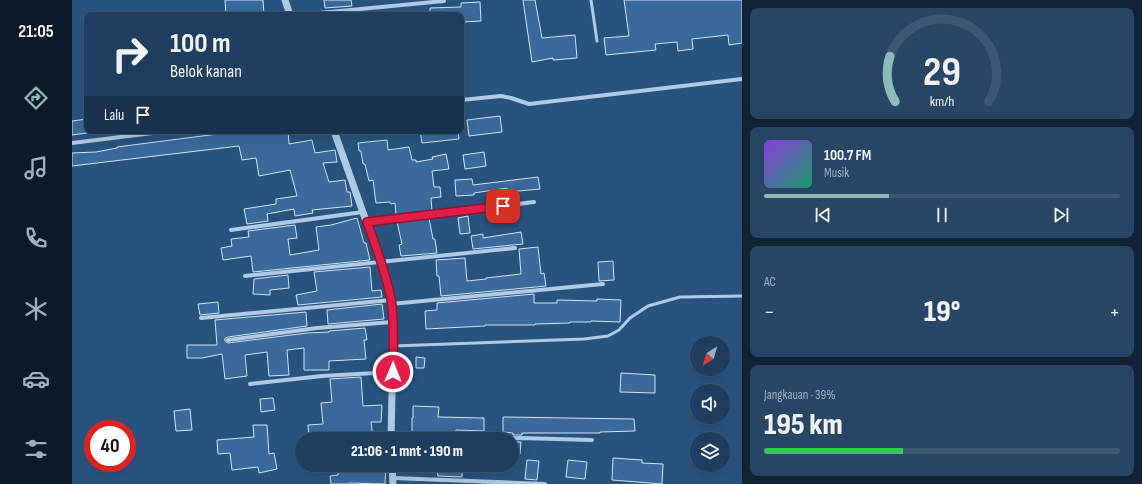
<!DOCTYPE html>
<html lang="id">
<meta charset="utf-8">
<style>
:root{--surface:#1f3e5f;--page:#274565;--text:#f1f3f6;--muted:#a1aebd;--line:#3c5774;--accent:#8bbbb9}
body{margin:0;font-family:"Sofia Sans Condensed",sans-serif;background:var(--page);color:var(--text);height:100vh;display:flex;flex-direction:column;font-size:15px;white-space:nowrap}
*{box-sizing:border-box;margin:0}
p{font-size:13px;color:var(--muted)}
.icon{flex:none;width:22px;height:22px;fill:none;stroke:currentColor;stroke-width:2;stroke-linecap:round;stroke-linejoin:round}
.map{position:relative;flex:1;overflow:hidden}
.drawer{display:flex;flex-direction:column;gap:8px;padding:8px;background:#112234;width:400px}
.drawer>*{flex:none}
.guide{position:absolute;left:12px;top:12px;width:380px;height:122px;border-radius:8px;box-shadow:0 4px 16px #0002,0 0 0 1px var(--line);background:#1f3e5f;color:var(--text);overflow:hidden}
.needle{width:26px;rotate:217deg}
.tools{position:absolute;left:618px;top:336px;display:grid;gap:8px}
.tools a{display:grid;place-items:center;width:40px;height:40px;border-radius:50%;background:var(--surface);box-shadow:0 4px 16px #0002,0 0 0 1px var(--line);font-size:20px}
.speed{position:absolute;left:12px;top:420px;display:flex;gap:8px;font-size:20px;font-weight:700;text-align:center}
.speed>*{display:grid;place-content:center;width:52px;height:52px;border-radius:50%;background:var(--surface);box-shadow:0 4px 16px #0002,0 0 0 1px var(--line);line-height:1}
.speed .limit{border:6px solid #d22;background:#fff;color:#111}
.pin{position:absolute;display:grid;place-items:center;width:34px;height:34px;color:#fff;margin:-17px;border-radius:8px;box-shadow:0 2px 6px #0006}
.me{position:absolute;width:44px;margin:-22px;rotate:1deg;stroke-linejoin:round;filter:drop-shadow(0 0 3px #0008)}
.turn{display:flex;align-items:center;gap:14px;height:84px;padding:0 20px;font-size:18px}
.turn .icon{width:52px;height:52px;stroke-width:2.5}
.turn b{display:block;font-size:28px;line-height:34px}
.then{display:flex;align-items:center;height:38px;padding:0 20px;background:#0003;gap:8px;font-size:15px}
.big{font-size:30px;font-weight:800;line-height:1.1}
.drawer .card{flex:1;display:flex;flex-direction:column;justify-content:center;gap:6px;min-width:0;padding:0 14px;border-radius:8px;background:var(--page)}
.drawer .dial{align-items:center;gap:0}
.dial svg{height:104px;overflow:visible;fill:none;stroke:var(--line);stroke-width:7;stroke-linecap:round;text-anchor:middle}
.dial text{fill:var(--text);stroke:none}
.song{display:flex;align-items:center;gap:12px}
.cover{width:48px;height:48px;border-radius:6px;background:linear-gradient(135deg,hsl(270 70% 55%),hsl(160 70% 35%))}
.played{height:4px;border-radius:2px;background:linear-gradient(90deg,var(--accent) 35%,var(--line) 35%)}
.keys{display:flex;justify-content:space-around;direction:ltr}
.heat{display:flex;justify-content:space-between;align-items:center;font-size:22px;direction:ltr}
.charge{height:6px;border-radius:3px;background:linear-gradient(90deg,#34c759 39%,var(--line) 0)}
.trip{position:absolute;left:223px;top:432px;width:224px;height:40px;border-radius:20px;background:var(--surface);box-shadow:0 4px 16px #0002,0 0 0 1px var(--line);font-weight:800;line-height:40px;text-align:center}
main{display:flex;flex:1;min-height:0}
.tabs{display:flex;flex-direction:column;width:72px;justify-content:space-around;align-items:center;background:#0c1926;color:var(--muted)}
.tabs .icon{width:28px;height:28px}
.tabs .selected{color:var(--accent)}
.tabs b{font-size:18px;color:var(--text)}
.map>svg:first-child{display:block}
</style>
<main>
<nav class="tabs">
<b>21:05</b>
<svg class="icon selected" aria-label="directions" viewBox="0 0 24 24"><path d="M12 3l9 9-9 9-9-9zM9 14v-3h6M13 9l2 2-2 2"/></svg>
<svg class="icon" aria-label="music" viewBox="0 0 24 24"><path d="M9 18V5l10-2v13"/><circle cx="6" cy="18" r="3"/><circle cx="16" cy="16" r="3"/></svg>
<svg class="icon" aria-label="phone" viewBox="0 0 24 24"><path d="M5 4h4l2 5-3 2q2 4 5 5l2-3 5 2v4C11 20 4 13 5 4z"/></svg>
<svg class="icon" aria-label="climate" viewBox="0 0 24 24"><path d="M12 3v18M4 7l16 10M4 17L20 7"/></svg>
<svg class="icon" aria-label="car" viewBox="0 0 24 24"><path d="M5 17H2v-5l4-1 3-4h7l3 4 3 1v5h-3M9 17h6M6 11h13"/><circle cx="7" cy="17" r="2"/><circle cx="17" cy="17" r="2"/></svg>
<svg class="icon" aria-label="filters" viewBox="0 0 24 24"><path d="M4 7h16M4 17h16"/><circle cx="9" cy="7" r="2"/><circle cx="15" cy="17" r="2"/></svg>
</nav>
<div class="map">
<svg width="670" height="484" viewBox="0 0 670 484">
<rect width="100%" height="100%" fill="#29537f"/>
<path fill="#396a9b" stroke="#d2e3f4" d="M153,0h38l1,15h-38z
M252,0h27l1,6 -27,2z
M451,0h12l7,38 33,-3 2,23 -24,2v-2l-21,4z
M552,0h118v43l-13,2 -1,-10 -36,4 1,10 -15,2 -1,-9 -22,2 1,6 -50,5 -2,-17 25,-2z
M408,2l1,19 -19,1v-7h-32v-7l31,-1v-4z
M428,116l2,16 -33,4 -2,-16z
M15,119v14l-15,2v-14z
M169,131h47l1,13 23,-4 3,13 20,-3 2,12 -14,1 6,19 16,-2 2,12h3l2,14 -40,4 1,3 -18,3 -1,-7 -27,5 1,7 -21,3 -3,-15 32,-5v-5l21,-3 -7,-26 -31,6 -3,-18 -14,2 -3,-14 -167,20v-13l24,-1 21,-4v-1z
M348,131h38l1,8 -37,4z
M315,140l1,10 21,-3 3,13h4v2l17,-3 -1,-2 14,-3 3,15 -17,2 2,16h6l1,10 -10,1 1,13 -36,4 -1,-12 -4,1 -1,-2 -14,1 -3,-23 -4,1 -4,-17h-2l-2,-13h-2l-1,-8z
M412,152l2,14 -21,3 -2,-14z
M466,177l2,12 -32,3 -1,-4 -33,5v2l-18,1 -1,-16 17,-1 1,6z
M396,216l2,17 -10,1 -2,-16z
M285,218l7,25h2l4,17 -117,12 -2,-16 -28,4 -2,-12 11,-2 -1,-7 18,-2 -1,-6 47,-6 2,13 -9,1 2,16 29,-5 -3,-23 15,-2z
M357,218l4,21h2l2,14 -36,3 -2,-11 3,-1 -5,-22z
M449,232l2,12 -50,5 -2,-13 12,-2v4z
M466,247l3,27 3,-1 2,13 -105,10 -2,-20h-2l-1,-16 29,-2 2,23 19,-2v-1l35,-4 -2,-25z
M541,261l1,19 -15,1 -1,-19z
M298,267l2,24 9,-1 1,7 -84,8 -2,-10 21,-4 -3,-19z
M216,275l1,13 -19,2v5l-17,-1 1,-15z
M462,294v9h23v-3l40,1v-2l24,1 -1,22 -29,-1v1h-21v1l-35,1v1h-50v1l-59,3 -1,-18 12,-1v-7z
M146,302l1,11 -19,2 -2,-11z
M310,304l2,15 -56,5 -1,-14z
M234,312l1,14 -79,11 -3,1v3l3,2 79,-10 22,-1v-1l36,-3 2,12h-3l2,19 -37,2v9h-25v-22l-17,2 2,25 -20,1 -2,-24 -22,3 2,21 -22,3 -3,-25 -20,4h-15v-13h30l-2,-25z
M344,357l9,1 -1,10h-8z
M549,373l34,2v18l-35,-1z
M289,377l2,29 19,-1 -1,17h-10l2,16 -64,1 -1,-14 15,-1 -2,-21 11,-1 -2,-23z
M201,398l2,12 -14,2 -1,-13z
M341,406l26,1 -1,10 46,1v13l-28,-1v4h-44v-16h1z
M118,409l2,21 -16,1 -2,-20z
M431,417l131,2 1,12 -35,1v1h-78v2h-9v-2l-10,-1z
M181,425h14l2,29 5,-1 3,16 -18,4 -1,-6 -26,3 -2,-17 -12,1 -1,-14 37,-3z
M440,442h9l-1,12 -8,-1z
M541,458l29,2v3l21,1 -1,20 -50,-4z
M455,460l12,1 -2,19 -12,-1z
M496,460l19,2 -2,17 -19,-2z
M281,465h33l-1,19 -36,-1v1h-18l-1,-8 8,-1v-7h15z
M390,468v9l-24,-1 -1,-7z"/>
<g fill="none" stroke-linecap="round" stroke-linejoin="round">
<path stroke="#b0cae5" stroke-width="3" d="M519,0l6,41
M321,346l191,-7 24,-3 11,-6 11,-12 18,-12 32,-9 62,-1"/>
<path stroke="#b0cae5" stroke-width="4" d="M226,15l146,-14
M389,100l40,-4 10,2 18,6 213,-25
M0,143l97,-12
M295,222l167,-20
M159,230l132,-18
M173,276l270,-28
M319,304l212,-20
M129,318l190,-18
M156,340l89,-12 75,-6
M178,384l72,-8 71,-4
M359,439l89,-1 72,2
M321,478l152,6"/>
<path stroke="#b0cae5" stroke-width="7" d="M213,0l5,15
M262,131l47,132 10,37 2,46 -2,93
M320,465l1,19"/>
</g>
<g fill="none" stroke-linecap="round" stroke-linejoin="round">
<g stroke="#92132f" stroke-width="10">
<path id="route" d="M321,372c0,-24 2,-50 -2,-73 -5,-27 -15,-52 -24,-77l136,-16"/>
</g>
<use href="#route" stroke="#e11d48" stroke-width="7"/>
</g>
</svg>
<div class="tools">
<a><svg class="needle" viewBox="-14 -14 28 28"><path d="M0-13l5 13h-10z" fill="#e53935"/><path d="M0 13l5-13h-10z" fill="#a1aebd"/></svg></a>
<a><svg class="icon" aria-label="sound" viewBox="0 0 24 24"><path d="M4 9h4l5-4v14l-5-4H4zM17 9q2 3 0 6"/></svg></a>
<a><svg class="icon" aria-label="layers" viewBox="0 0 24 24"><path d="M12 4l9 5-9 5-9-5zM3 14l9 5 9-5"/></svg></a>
</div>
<div class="speed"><div class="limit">40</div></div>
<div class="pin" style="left:431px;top:206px;background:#d93025"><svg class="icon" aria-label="arrive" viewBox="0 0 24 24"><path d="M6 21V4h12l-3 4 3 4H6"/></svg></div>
<svg class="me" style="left:321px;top:372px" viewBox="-20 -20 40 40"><circle r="17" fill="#e11d48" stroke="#fff" stroke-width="3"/><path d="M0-11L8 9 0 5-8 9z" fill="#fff"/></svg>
<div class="trip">21:06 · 1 mnt · 190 m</div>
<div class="guide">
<div class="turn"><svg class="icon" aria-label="right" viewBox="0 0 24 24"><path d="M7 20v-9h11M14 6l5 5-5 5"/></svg><div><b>100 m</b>Belok kanan</div></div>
<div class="then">Lalu<svg class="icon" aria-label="arrive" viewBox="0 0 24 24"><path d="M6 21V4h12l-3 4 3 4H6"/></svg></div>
</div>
</div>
<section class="drawer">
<div class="card dial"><svg viewBox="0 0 100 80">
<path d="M14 69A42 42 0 1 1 86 69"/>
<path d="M14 69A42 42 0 0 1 10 34" stroke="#8bbbb9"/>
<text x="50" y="56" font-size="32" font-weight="700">29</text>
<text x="50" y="72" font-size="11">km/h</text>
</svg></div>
<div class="card">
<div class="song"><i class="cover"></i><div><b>100.7 FM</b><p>Musik</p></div></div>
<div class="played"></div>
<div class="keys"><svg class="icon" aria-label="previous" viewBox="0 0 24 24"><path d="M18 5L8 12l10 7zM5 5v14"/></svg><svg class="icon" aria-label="pause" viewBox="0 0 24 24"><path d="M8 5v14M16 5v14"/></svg><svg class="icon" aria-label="next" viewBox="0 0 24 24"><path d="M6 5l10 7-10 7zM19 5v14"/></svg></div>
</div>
<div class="card"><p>AC</p>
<div class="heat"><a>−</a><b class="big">19°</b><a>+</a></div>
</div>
<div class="card"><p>Jangkauan · 39%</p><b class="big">195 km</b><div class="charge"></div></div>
</section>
</main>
